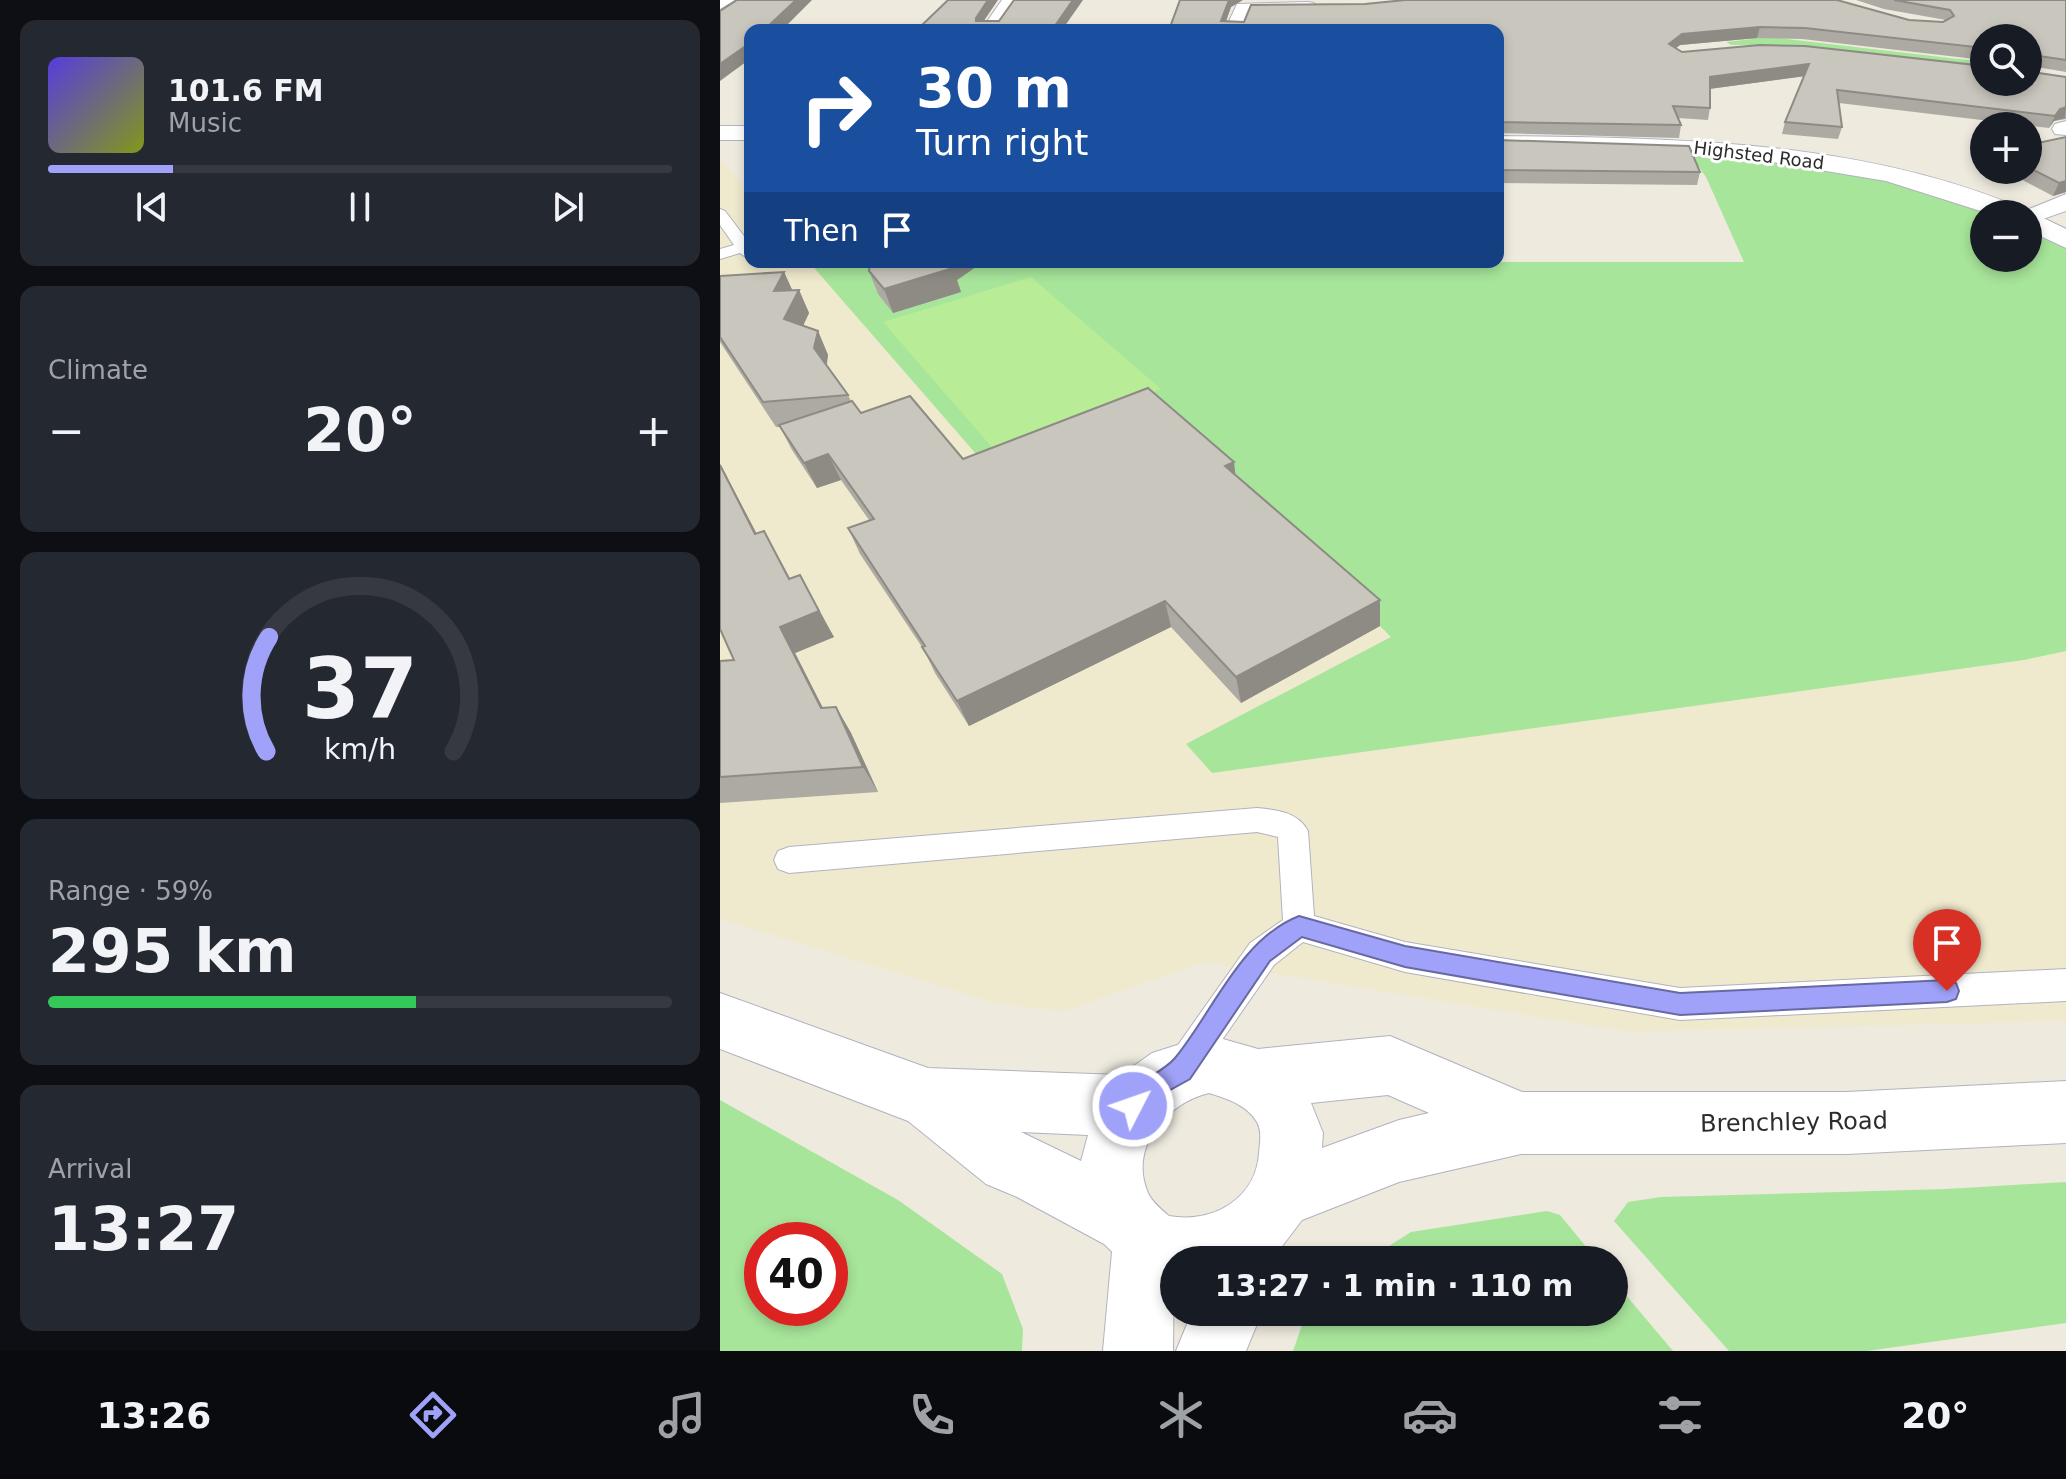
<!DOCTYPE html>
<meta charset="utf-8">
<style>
:root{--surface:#171b24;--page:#242831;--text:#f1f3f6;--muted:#9ea1a6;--line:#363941;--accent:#a0a2f9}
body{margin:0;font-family:"DejaVu Sans",sans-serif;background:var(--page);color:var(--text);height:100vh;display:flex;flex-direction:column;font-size:30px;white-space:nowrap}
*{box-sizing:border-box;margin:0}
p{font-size:26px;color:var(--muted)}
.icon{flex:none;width:44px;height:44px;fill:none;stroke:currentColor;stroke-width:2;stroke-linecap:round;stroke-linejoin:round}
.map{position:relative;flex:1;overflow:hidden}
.drawer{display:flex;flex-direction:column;gap:20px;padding:20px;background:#0d0f14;width:720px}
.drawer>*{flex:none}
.hud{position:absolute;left:24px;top:24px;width:760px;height:244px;border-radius:16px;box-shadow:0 4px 12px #0003;background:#1a4fa0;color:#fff;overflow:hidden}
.tools{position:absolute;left:1250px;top:24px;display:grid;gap:16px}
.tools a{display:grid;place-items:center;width:72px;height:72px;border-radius:50%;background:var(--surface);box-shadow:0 4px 12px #0003;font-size:40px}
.speed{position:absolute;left:24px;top:1222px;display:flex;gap:16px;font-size:40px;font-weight:700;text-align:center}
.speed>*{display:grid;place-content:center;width:104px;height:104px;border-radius:50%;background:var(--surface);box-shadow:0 4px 12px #0003;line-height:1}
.speed .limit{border:12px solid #d22;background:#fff;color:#111}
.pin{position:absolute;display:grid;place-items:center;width:68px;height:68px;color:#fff;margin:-82px -34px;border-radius:50% 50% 50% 0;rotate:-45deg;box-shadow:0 0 8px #0007}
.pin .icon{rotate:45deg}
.me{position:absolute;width:88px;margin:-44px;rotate:49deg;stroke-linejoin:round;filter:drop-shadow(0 0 6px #0008)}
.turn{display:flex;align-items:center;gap:28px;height:168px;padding:0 40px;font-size:36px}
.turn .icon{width:104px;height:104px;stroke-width:2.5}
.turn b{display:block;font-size:56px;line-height:68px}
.then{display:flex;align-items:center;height:76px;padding:0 40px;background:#0003;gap:16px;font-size:30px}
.big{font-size:60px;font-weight:700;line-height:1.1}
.drawer .widget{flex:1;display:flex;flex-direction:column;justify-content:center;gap:12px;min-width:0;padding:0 28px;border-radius:16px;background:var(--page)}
.drawer .dial{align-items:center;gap:0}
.dial svg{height:208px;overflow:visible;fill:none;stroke:var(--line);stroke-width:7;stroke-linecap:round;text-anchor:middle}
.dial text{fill:var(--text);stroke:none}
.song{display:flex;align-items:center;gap:24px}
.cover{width:96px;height:96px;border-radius:12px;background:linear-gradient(135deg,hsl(250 70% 55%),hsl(70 70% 35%))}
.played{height:8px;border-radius:4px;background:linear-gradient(90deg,var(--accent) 20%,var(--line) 20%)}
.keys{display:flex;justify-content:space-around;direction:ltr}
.heat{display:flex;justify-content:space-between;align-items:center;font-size:44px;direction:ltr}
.charge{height:12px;border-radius:6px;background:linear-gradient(90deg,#34c759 59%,var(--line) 0)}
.trip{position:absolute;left:440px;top:1246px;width:468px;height:80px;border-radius:40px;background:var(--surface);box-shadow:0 4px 12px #0003;font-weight:700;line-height:80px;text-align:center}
.tabs{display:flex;height:128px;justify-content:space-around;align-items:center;background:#090b0e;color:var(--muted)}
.tabs .icon{width:56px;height:56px}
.tabs .on{color:var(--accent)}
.tabs b{font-size:36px;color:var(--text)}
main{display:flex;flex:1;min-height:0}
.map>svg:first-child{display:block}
</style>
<main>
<section class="drawer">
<div class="widget">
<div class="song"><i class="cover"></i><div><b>101.6 FM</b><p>Music</p></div></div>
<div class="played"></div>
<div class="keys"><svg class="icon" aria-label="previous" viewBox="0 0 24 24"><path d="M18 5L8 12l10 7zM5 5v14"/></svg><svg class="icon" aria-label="pause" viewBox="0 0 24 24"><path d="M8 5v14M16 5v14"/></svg><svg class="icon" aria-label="next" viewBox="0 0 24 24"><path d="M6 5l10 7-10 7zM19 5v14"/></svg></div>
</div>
<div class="widget"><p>Climate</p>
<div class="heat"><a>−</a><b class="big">20°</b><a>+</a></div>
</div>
<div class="widget dial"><svg viewBox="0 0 100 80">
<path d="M14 69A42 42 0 1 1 86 69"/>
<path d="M14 69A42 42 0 0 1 15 25" stroke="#a0a2f9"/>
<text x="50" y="56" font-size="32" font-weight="700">37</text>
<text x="50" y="72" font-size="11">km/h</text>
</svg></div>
<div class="widget"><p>Range · 59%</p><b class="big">295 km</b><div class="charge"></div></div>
<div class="widget"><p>Arrival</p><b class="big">13:27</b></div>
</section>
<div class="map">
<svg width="1346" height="1351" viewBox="0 0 1346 1351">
<rect width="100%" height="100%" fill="#eeeade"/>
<path fill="#efeace" d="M0,159l30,35v68h994l240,-4 82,40v723l-437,11 -424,-70 -141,49 -65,-7 -279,-85z"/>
<path fill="#a7e59a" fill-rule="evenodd" d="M971,28l293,34v5l-191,-22h-62l-5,-3 26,-3z
M970,154l47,1 153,25 105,34h-11v44h44v-28l38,19v402l-42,9 -812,113 -26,-29 205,-107 -11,-11 -390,-156 -181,-208h935l-38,-85z
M0,1100l178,100 104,74 21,55 -1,22h-302zM42,1240h68v68h-68z
M1346,1182v141l-199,28h-138l-115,-130 14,-19 33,-5 285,-8z
M827,1211l13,4 37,45h-230l44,-28z
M894,1281l59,70h-380l9,-26 10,-13h302z"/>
<path fill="#b9ec96" d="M311,277l130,112 -165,63 -113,-130z"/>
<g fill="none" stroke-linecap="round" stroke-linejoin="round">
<g stroke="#b2b2c0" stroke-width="2">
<path id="service" d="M0,209l5,2 25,33v16l-10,-7 -20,6v-10l14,-4 -14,-20z
M537,808c20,2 41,4 51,23l6,85 91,26 275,46 386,-19v32l-386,19 -275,-48 -102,-30 -29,23 -77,111 -12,5 -12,-5 -6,-12 6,-12 77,-109 33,-23 -5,-83 -21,-5 -468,41 -11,-4 -4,-9 4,-9 11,-4z"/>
</g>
<g stroke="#b2b2c0" stroke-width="2">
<path id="minor" d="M282,0h18l-21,30h-18z
M588,2l6,1 3,4 -3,4 -64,2 -7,17h-18l12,-26z
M1346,121v14l-11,-1 -3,-5 3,-5z
M1346,194v17l-38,13v-10h-11z
M426,1208l24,9 9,24 -1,19h-4l-1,91h-70l10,-110 9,-24z
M472,1312h70l-16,39h-70z"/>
</g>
<g stroke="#b2b2c0" stroke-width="2">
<path id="tertiary" d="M0,0h15l-15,9z
M0,126h30v14h-30z
M778,136c192,2 396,4 568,93v19l-38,-18v-16h-38l-104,-33 -126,-21 -131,-8 -131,-2z
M0,993l208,75 193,7 31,-22 57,-18 49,14 132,-13 132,56h325l219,-11v62l-219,11h-326l-122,28 -97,38 -25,33 -13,7h-90v24l-45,-16 -25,-24 -87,-47 -31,-13 -78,-63 -188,-72zM489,1093c18,6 37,11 48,29 5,9 3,20 2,31 -3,46 -47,71 -90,63 -7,-6 -17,-14 -21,-23 -20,-46 19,-90 61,-100zM668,1095l41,18 -30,7 -77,28 1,-15 -12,-30zM301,1132l67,3 -7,26z"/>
</g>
<use href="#service" fill="#fff" fill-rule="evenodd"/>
<use href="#minor" fill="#fff" fill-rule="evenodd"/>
<use href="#tertiary" fill="#fff" fill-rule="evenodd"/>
</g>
<path fill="#adaaa3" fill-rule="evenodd" d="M523,0l-12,7 -5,14 683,-1 34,2 3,-2 -62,-11 -28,-9h210v72l-36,-6v3l2,3 34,5v42l-12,2 -5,7 -210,-25 3,24 -4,12 -56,-5 3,-12 19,-46 -94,13v19l-2,12 -30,-2 3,7 -2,13 -181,-5 -329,-103zM1037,38l45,1 182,21v-22l44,44 -346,-30 -6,-4 4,-3z
M1346,137v55l-13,4 -50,-26h25v-25z
M778,140h1l201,32 -3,13 -199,-2z
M30,146v20l-6,-14z
M150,262h113l-26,18 4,12 -68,21 -15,-19 -9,-23z
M64,272l8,18h7l10,23 -6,13 15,5 10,24 -1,10 21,30 3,6 10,12 102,46 273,16 144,151 -139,77 -70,-76 -202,99 -34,-53 -11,-23 -64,-96 -12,-26 21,-8 -28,-40 -24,8 -25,-38 -12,-23h-4l-56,-85v-66z
M0,464l37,70 7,-3 26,47 44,59 -39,16 28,55 13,-1 15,26 27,59 -158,11v-142l14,-1 -14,-31z"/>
<path fill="#8d8b84" d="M76,0h16l-30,30h-18z
M268,0h10l-19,28 -3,-10z
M353,0h10l-21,30h-10z
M509,0h14l-12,7 -8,23 -2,-9z
M1040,27l-3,11 -77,7 -13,10 2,-11 13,-10z
M30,43v16l-30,22v-17z
M1089,64l-3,12 -98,13 2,-12z
M1346,107l-1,11 -11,3 -5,7 6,-12 5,-7z
M1346,181v11l-13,4 6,-13z
M223,262h40l-26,18 4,12 -68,21 -9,-24z
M64,272l11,24 -21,-5z
M79,290l10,23 -14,30 -11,-24z
M98,331l10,24 -3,17 -11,-24z
M108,454l13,26 -24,8 -13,-25z
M514,462l3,26 -12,-22z
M0,464l5,9 45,87 -15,-26z
M80,575l34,62 -39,16 41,81 -15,-26 -41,-81z
M660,600v26l-139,77 -5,-26z
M445,601l6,26 -202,99 -12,-25z
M116,707l15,26 27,59 -15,-25z"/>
<path fill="#c9c6bd" stroke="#8d8b84" stroke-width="2" fill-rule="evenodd" d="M17,0h59l-32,30h-14v13l-30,21v-53z
M228,0h40l-12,18v3h23l15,-21h59l-21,30h-132l1,-4z
M460,0h49l-8,21 23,1 7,-17 114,-1 40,-4h432l72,20 34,2 11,-6 -4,-6 -56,-10h172v60l-33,-5 -3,3v11l2,3 34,5v30l-6,2 -5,7 -218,-26 5,37 -57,-5 24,-58 -99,13v31l-37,-2 8,19 -183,-3v-92h-329zM1040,27l45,1 179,20v-10h44v44h-44v-16l-179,-20 -45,-1 -78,7 -13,-8 13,-10z
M1346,137v44l-7,2 -31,-16v-22z
M778,140l191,6 11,26 -202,-2z
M150,262h75l8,6 -69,21 -15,-18z
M64,272l-10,19 25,-1 -15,29 34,12 -4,17 34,47 -85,7 -43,-65v-61z
M428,388l86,74 -9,4 155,134 -144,77 -71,-76 -208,100 -35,-54 3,-1 -77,-118 26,-9 -46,-65 -24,9 -25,-38 73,-24 9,12 49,-17 53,63z
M0,465l35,69 9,-3 25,48 11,-4 19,36 -39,16 41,81 15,-1 27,60 -143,10v-116l14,-1 -14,-31z"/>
<path fill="#a0a2f9" stroke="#6869a2" stroke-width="2" d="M579,916l106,30 275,47 267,-13 9,3 3,8 -3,8 -9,3 -267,13 -275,-48 -103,-30 -32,24 -80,118 -27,15 -21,21 -9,4 -9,-4 -4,-9c12,-27 39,-29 55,-48 38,-46 65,-119 124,-142z"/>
<g text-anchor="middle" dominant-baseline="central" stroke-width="6" stroke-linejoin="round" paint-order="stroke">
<g font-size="18" fill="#2c2c2c" stroke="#fff">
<text transform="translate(1039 155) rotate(7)">Highsted Road</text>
</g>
<g font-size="24" fill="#2c2c2c" stroke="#fff">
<text transform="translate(1074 1122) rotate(-1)">Brenchley Road</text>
</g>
</g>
</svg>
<div class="tools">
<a><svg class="icon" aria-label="search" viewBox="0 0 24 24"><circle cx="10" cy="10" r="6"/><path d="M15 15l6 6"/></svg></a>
<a>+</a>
<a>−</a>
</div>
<div class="speed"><div class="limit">40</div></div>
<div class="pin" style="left:1227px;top:991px;background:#d93025"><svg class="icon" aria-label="arrive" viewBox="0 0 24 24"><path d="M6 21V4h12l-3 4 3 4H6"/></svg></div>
<svg class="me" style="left:413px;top:1106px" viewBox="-20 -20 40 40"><circle r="17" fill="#a0a2f9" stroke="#fff" stroke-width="3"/><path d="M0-11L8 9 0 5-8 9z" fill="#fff"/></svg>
<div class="trip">13:27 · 1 min · 110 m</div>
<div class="hud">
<div class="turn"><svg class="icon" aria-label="right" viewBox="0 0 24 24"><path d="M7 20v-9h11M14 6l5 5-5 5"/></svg><div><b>30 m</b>Turn right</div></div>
<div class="then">Then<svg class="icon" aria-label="arrive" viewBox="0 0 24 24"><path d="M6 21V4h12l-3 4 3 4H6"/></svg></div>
</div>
</div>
</main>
<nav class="tabs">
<b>13:26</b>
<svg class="icon on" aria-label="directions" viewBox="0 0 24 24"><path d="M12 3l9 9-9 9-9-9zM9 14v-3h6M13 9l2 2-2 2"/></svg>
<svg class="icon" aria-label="music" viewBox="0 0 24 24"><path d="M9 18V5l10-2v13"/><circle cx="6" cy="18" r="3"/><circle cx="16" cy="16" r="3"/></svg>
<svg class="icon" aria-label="phone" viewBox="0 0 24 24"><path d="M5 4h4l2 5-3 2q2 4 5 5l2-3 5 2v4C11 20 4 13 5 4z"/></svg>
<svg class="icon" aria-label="climate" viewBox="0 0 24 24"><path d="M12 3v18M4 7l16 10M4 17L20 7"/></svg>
<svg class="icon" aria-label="car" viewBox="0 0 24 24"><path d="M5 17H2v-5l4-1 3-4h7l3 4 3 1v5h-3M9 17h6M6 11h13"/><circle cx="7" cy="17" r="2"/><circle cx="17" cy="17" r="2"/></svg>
<svg class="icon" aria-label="filters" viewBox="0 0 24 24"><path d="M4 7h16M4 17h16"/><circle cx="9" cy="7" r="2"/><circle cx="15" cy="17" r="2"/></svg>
<b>20°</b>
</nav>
